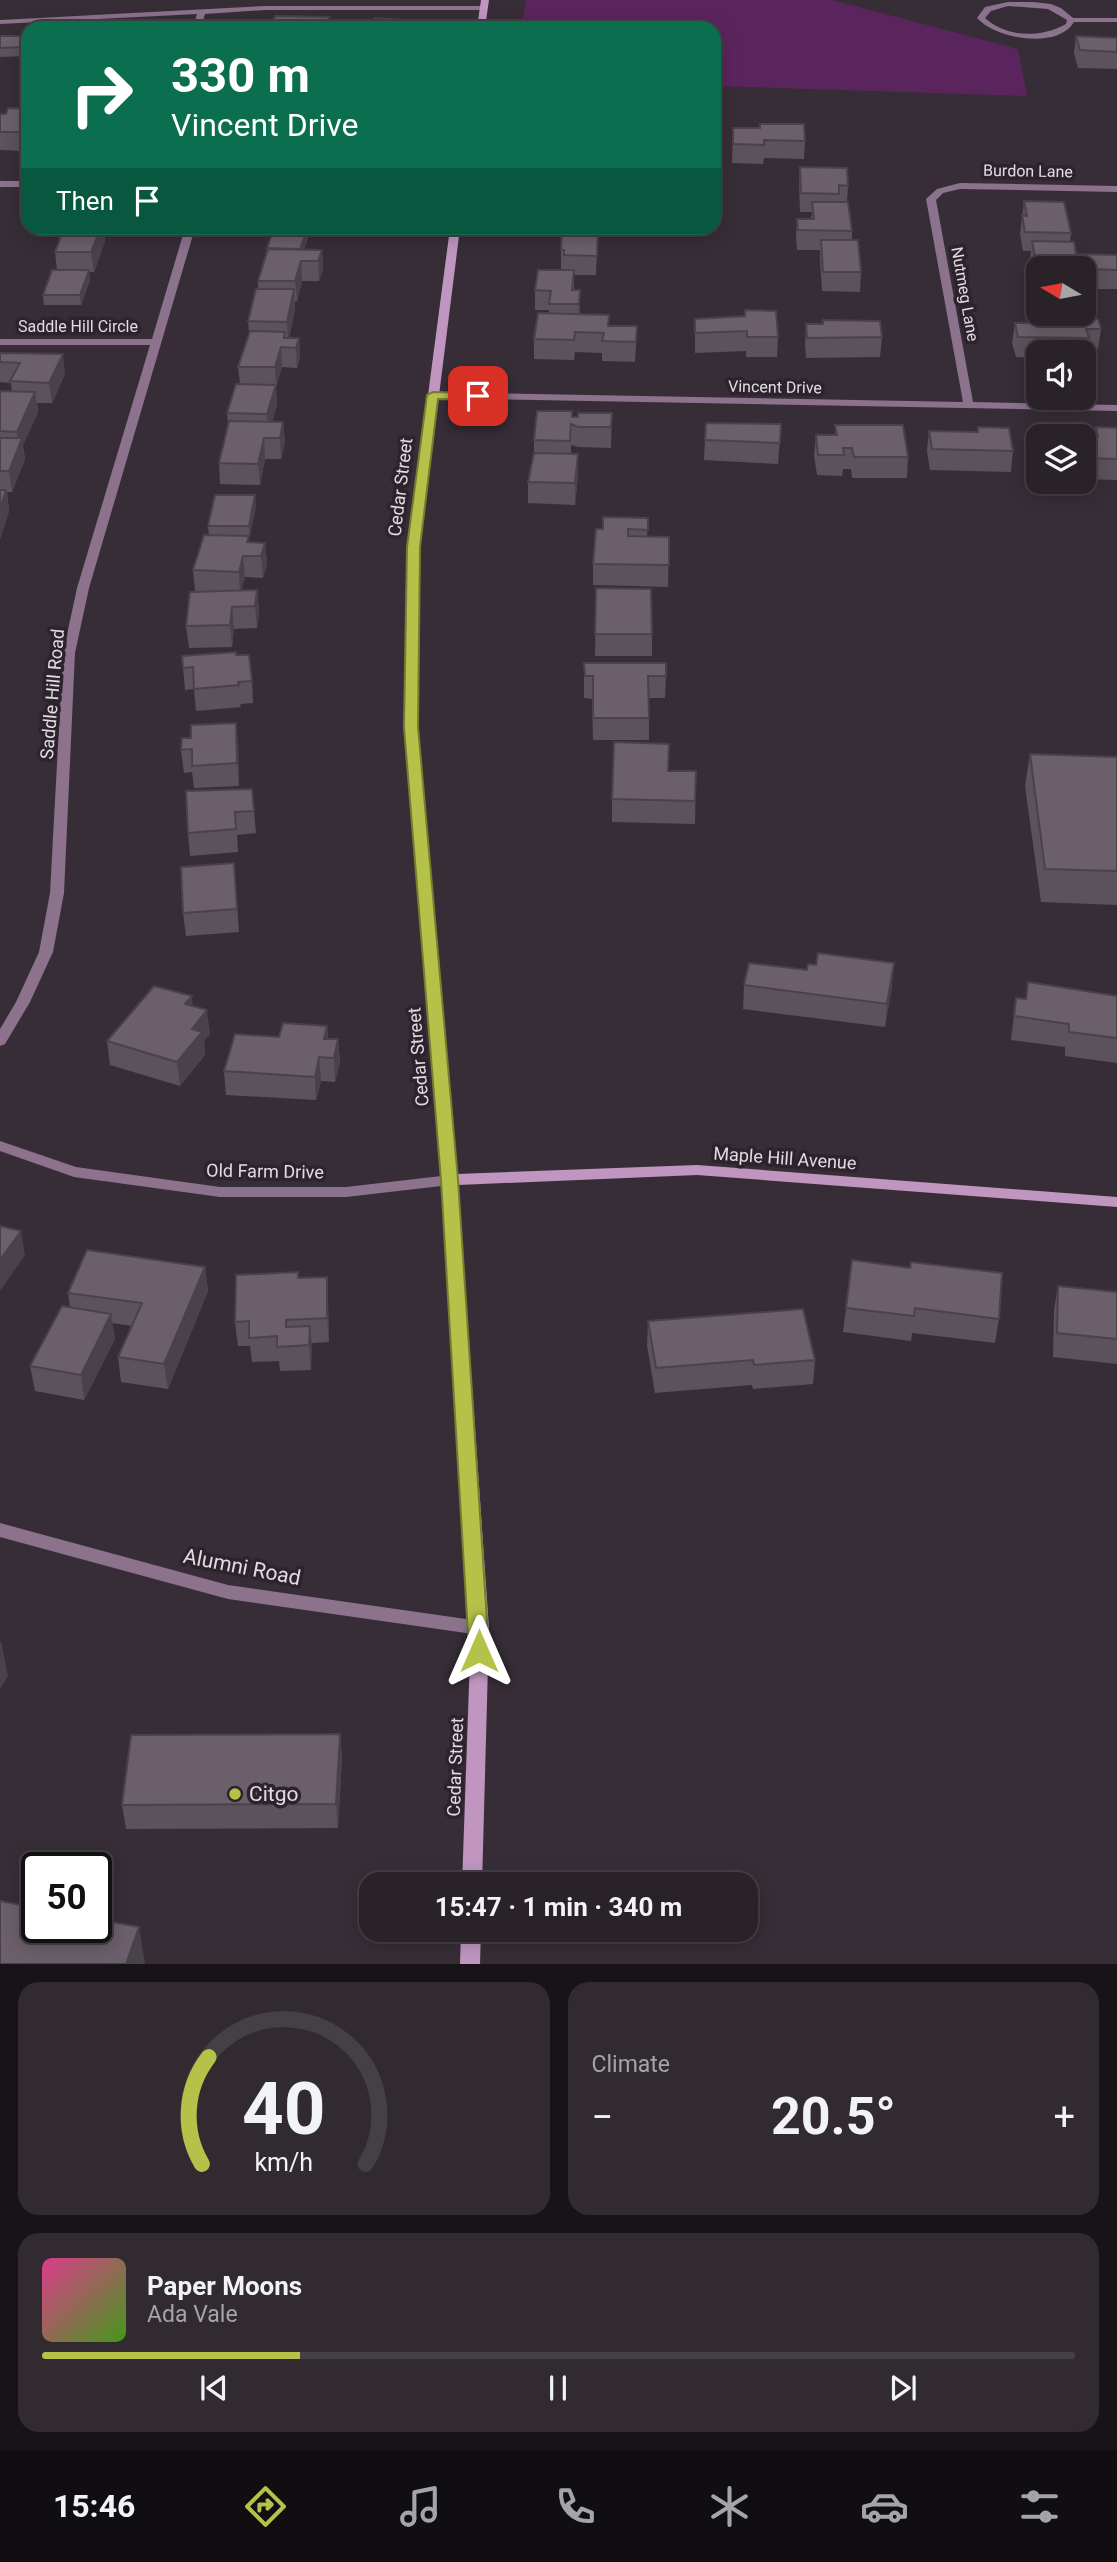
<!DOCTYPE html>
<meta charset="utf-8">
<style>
:root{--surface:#292229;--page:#312a31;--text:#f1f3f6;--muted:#a5a4a8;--line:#453f46;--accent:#b4c24a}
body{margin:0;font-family:Roboto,sans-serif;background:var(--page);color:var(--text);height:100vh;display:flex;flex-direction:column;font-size:26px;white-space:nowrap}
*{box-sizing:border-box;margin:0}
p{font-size:23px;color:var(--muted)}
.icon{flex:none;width:38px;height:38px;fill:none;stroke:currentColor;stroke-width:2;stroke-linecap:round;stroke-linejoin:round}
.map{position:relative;height:1964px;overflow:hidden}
.sheet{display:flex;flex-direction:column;gap:18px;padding:18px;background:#171317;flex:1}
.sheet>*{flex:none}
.hud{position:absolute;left:21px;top:21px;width:700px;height:214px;border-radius:21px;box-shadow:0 4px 18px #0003,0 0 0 2px var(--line);background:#0b6e4f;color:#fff;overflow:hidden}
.needle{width:46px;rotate:280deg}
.fabs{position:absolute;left:1026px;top:256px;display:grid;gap:14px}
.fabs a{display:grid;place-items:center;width:70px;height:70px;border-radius:14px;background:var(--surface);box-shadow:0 4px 18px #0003,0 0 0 2px var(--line);font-size:35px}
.speed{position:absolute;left:21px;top:1852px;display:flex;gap:14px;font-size:35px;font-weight:700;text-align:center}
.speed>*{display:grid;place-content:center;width:91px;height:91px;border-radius:50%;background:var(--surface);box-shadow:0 4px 18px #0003,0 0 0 2px var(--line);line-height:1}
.speed .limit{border:4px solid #111;border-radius:10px;background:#fff;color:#111}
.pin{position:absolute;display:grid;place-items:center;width:60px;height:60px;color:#fff;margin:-30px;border-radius:14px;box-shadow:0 4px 10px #0006}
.me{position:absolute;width:77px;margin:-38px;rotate:0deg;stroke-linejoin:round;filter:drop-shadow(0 0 5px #0008)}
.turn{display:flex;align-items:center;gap:24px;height:147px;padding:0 35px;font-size:32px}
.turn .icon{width:91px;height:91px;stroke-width:2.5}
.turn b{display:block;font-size:49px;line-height:60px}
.then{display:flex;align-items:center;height:66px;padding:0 35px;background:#0003;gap:14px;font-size:26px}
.big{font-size:52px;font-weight:700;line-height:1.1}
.sheet .card{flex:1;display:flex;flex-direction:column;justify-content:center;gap:10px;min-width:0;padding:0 24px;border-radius:21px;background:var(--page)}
.sheet .dial{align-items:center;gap:0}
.dial svg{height:182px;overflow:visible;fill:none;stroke:var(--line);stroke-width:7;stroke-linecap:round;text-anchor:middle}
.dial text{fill:var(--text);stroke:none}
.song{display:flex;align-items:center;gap:21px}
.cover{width:84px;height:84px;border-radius:10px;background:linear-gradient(135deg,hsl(330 70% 55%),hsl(100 70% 35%))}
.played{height:7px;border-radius:4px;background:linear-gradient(90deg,var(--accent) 25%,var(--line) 25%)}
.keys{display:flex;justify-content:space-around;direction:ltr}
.heat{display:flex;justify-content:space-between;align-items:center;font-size:38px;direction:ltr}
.sheet .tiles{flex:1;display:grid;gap:18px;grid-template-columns:1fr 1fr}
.card:last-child{grid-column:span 2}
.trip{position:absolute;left:359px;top:1872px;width:399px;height:70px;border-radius:21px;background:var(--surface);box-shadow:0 4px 18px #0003,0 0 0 2px var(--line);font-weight:700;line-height:70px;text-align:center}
.dock{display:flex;height:112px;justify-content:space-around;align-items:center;background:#100e10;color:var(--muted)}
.dock .icon{width:49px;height:49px}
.dock .current{color:var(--accent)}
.dock b{font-size:32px;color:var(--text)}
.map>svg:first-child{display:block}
</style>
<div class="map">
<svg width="1117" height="1964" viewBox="0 0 1117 1964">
<rect width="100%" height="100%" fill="#372d37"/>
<path fill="#5a255d" d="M526,0h306l186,49 9,47 -313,-10v-58h-193z"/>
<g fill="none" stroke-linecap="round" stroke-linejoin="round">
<path fill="#8c728d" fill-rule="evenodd" d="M1008,2h25l18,2 10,4 12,10h44v4h-43c-17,28 -78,17 -97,-4l8,-11zM1008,6l40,3 19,11 -1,4c-25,14 -59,14 -81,-6l6,-7z
M265,6h219l4,2 -4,2h-219l-60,4 -4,14h-8l4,-14 -197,10v-4z
M0,181h28v6h-28z
M960,183l157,3v6l-157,-3 -17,4 -7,7 37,202 144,3v6l-684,-13 -5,-3 5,-3 530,10 -37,-203 11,-10z
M185,228h10l-106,360 -14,65 -11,240 -11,59 -23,50 -25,42 -5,2v-17l16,-27 23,-50 11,-59 13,-240 14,-65 73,-243h-150v-6h152z
M0,1141l76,26 144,20h126l104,-12 5,1 3,4 -3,4 -5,1 -104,12h-126l-146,-20 -74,-26z
M0,1523l228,62 252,36 6,2 3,5 -3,5 -6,2 -252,-36 -228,-62z"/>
<path fill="#c096c1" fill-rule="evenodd" d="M481,0h8l-4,28h-8z
M450,228h10l-40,319 -3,180 40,447 240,-9 420,32v10l-420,-32 -239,10 31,443 -7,257h-20l9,-257 -29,-448 -37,-453 3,-180z
M461,1930h20l-1,34h-20z"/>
</g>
<path fill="#5b525b" d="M0,36h27l-1,20 -26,1z
M1076,36l41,2v31l-39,-1 -4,-15z
M0,114l28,1v22l-7,14 -21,-1z
M733,128l72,13 -1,18 -40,-1 -1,6 -31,-1z
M800,167l48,19 -1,16 5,29v9l9,32 -1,20 -38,-1 -2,-32v-9h-23l-1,-12 1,-19h14l1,-7h-12l-1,-27z
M1024,201l47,32 -1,8 6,13 41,1v34h-34v-21h-45v20h-3l-5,-28 1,-9h-8l-3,-17z
M58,228h53l-2,5h-5l1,8 -11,31h-5l1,8 -9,25h-37l-1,-10 14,-25 -2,-18 4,-9z
M598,228l-2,47h-22v15l6,20v4l29,12h28l-2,36 -33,-1v-8l-27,-1 -1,8 -40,-1v-20l15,-26v-3h-14v-20l29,-20v-1h-3v-19z
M309,236l-5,13 18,1 1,19 -4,12h-17l-5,20h-2v8l-6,29h10l1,20 -3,10 -15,-1 -6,20 1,18 -5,17h11l2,20 -4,17h-16l-5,26 -40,-1 -1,-21 9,-38 -1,-12 13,-29 -2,-17 11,-34 -1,-12 10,-32v-8l9,-33z
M745,310l33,27 -1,20h-31v-6l-51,2v-34l50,-3z
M1029,319l72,10 -3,20h-11l-1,9h-3v-6h-45v6l-22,-1 -4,-14 3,-20h13z
M823,320l59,17 -2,20 -74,1 -1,-14 1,-20h16z
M0,353l65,21 -13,29h-15l1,9 -15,33 2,14 -13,33h-5l2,19 -9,28v-148h12l-1,-8 -11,-1z
M612,413l-1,35 -33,-1 -7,-2v9h7v21l-3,30 -47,-2v-21l6,-29v-13l38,-23z
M781,424l-3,40 -74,-4 1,-20z
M835,425l73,32 -1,21h-55l-1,-9h-8l-1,7 -25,-1 -3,-19 2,-21h19z
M978,427l35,24 -2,21 -81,-2 -3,-19 2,-20 48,1z
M1096,427l21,1v52l-34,-1v-42h12z
M256,506l-7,31v5l16,1 2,21 -4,14 -18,-1 -4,13h16l2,22 -2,16 -23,1 -2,18 -43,1 -3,-22 9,-35 -2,-21 16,-35 -1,-9z
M648,518l-1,18 22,1 -1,50 -75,-2v-21l10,-35z
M596,588l56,46v22h-57z
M236,655l16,26 1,22 -13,1 1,3 -45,4 -2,-22 -9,1 -3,-34z
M584,663l82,13 -1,22h-16v42h-56l-1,-41 -8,-1z
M191,738l47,7 1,41 -45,2 -2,-16 -8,1 -3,-23z
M1030,754l87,3v148l-76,-3 -16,-116z
M668,771h28l-1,53 -83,-2v-23z
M252,789l4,44 -19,2 1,17 -48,4 -2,-23z
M234,863l5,69 -53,4 -3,-23z
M744,985l148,1 -7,41 -142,-18z
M1117,996v67l-52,-7v-9l-54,-7 5,-42 10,1z
M193,1006l17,28 -6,7 1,14 -25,31 -70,-21 -3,-24z
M327,1026l1,13h10l2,24 -5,19 -14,-1 -5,19 -90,-5 -2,-24 55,-34z
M852,1260l147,59 -4,24 -83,-10 -1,8 -68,-9z
M205,1267l3,24 -40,98 -47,-7 -3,-25 14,-31 -20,-3 3,16 -31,61 -49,-9 -5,-25 40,-59 -2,-14z
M299,1278l29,23 1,41 -18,1v27l-31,1 -1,-10 -27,1 -2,-16h-12l-3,-24z
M1058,1286l59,6v72l-64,-7 1,-47z
M648,1321l167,39 -2,24 -60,5 -1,-4 -97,8 -8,-48z
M340,1734l2,24 -4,70 -212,1 -4,-24z"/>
<path fill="#4a424a" d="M329,17l1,11h-4z
M27,36l1,10 -2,10 -1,-9z
M28,115v22l-7,14 -2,-19z
M101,228h2l2,13 -11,31 -3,-20z
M308,228l1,8 -8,23 -1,-10z
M322,250l1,19 -4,12 -1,-20z
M301,261l1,20 -5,20 -2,-20z
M89,270l1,10 -9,25 -1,-10z
M294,289l1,20 -7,33 -1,-20z
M580,290v20l-2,14 1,-20z
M299,338l1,20 -3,10 -1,-20z
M281,347l1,20 -6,20 1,18 -9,30 -1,-21 9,-29 -1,-18z
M63,354l2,20 -13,29 -3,-20z
M35,392l3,20 -15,33 2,14 -13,33 -3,-21 10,-25 -2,-14z
M283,422l2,20 -4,17 -1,-21z
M264,438l1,21 -5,26 -2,-21z
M578,454v21l-3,30v-22z
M6,490l3,21 -9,28v-30z
M255,495l1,11 -6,31 -1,-11z
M265,543l2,21 -4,14 -2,-22z
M243,556l2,21 -5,16 -1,-21z
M257,590l2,22 -2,16 -2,-22z
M232,607l2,22 -2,18 -2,-22z
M236,723l2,22 1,41 -2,-23z
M894,963l-2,23 -7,41 2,-23z
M192,996l2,24 -9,-16z
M207,1010l3,24 -6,7 1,14 -25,31 -3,-24 15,-33z
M327,1026l2,24 -5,-11z
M338,1039l2,24 -5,19 -1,-24z
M319,1057l2,24 -5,19 -1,-23z
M21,1231l4,24 -25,36v-31z
M205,1267l3,24 -40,98 -4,-25z
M327,1277l1,24 1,41 -2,-24z
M111,1314l4,25 -31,61 -3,-25z
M310,1326l2,25 -1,19 -2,-25z
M1,1641l7,35 -8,13v-46z
M340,1734l2,24 -4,70 -2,-24z
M139,1927l6,37h-19z"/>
<path fill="#6a5f6a" stroke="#4a424a" stroke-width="2" d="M275,16l54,1 -3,11h-56z
M375,18l44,3 -2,7h-46z
M0,36h27l-2,11 -25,1z
M1076,36l41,2v14l-37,-2z
M8,108l20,1v6l-9,17h-19v-18h6z
M760,124h44l1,17 -41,-1v5l-31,-1v-16h27z
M800,167l47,1 1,18 -9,-1v9l-38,-1z
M1024,201l40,1 7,31 -46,-1 -3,-17 5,1z
M812,202h36l4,29 -54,-1 -1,-11h17z
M58,228h43l-10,24h-36l9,-23h-7z
M274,228h34l-8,21 -33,-1z
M562,228h36l-1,28 -33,-1v-5h-3z
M821,240h37l3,32h-38z
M1032,241l42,1 2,12 41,1v15l-34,-1v-1h-46z
M268,249l54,1 -4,11h-17l-6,20h-37z
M52,270h37l-9,25h-37z
M538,270h36l-2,20h8l-1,14h-30l2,-13 -16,-1z
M256,289h38l-7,33 -39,-1z
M745,310l31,1 2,26h-31v-6l-52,2v-14l50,-3z
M538,313l71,2 -1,11h29l-1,16 -34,-1 2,-8 -29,-1 -1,8 -40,-1z
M1029,319h69l3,10h-15l3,9 -71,-1 -3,-14h15z
M823,320l57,1 2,16 -75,1 -1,-14h17z
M250,331l35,1 -1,6h15l-3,10 -15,-1 -6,20h-37z
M0,353l63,1 -14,29 -39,-2 10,-18 -20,-1z
M236,384l40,1 -9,29 -40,-1z
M0,391l35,1 -18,40 -17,-1z
M537,411h35v6h6v-4h34l-1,14h-33l-7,-3 -1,17 -36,-1z
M229,421l54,1 -3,16h-16l-6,26 -39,-1z
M706,423l75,1 -1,19 -75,-3z
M835,425h68l5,32h-54l-2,-9h-9l1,7h-26l-2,-20h21z
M978,427l31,1 4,23 -81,-2 -3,-18 49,1z
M1096,427l21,1v31l-34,-1v-21h15z
M0,438h22l-13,33h-9z
M534,453l44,1 -3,29 -47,-1z
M0,490h6l-6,19z
M215,495h40l-6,31h-41z
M603,517l45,1v12l-20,-1v7l41,1v28l-76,-1 3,-35h7z
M204,535l45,1 -2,6 18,1 -4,13h-18l-4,16 -46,-2z
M596,588l55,1 1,45h-57z
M257,590l-2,16 -23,1 -2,18 -44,1 4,-34z
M236,652v3h13l3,26 -14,1 1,3 -45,4 -1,-22 -10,1 -1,-12z
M584,663h82v13h-18l1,42h-56v-42h-8z
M236,723l1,40 -45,3v-17l-11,1 1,-12h9v-13z
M614,742l55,2 -1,27h28l-1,30 -83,-2z
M1030,754l87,3v114l-72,-2z
M252,789l2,22 -19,1 1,17 -48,4 -2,-42z
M234,863l3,46 -54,4 -2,-46z
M818,953l76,10 -7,41 -143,-19 5,-22 58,7 1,-6 8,1z
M1028,982l89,14v42l-48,-6v-8l-55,-8 2,-18 10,1z
M154,986l38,10 -7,8 22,6 -15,19 10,3 -25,30 -70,-21z
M283,1023l44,3 -3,13h14l-4,19 -15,-1 -4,20 -91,-6 11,-37 44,3z
M0,1226l21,5 -21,29z
M87,1250l118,17 -41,97 -46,-7 24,-54 -74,-10z
M852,1260l58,8 1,-6 91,11 -3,46 -84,-11 -1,8 -68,-8z
M298,1272v6l29,-1v41l-41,2v7l24,-1 -1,19 -32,2v-11l-28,2v-17l-14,1 1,-47z
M1058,1286l59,6v47l-60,-6z
M62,1306l49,8 -30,61 -51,-9z
M803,1309l12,51 -61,5 -1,-5 -97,8 -8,-47z
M340,1734l-4,70 -214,1 9,-70z
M0,1901l37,7v19h59v-8l43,8 -13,37h-126z"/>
<path fill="#b4c24a" stroke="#757e30" stroke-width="2" d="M433,392l45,1 6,3 -6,4 -40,-1 -18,148 -2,180 40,453 31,471 -3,6 -7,2 -7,-2 -3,-6 -28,-471 -37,-453 3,-180 20,-152z"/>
<circle fill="#b4c24a" stroke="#2d232d" stroke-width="2.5" cx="235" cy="1794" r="7"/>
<g text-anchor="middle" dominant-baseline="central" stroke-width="7" stroke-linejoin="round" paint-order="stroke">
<g font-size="16" fill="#e2dbe2" stroke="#2d232d">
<text transform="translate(1028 171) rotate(1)">Burdon Lane</text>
<text transform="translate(965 294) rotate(80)">Nutmeg Lane</text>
<text x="78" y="326">Saddle Hill Circle</text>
<text transform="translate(775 387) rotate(1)">Vincent Drive</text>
</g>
<g font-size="18" fill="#e2dbe2" stroke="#2d232d">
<text transform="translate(400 487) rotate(-83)">Cedar Street</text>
<text transform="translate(52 694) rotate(-85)">Saddle Hill Road</text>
<text transform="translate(418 1057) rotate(-95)">Cedar Street</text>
<text transform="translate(785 1158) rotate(4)">Maple Hill Avenue</text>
<text transform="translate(265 1171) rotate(1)">Old Farm Drive</text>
<text transform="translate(455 1767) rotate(-88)">Cedar Street</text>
</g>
<g font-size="21" fill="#e2dbe2" stroke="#2d232d">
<text transform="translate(242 1567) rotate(11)">Alumni Road</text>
</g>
<g font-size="21" fill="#e2dbe2" stroke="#2d232d" text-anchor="start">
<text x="249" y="1794">Citgo</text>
</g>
</g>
</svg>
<div class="fabs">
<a><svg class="needle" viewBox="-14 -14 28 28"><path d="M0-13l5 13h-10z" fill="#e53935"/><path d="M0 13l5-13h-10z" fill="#a5a4a8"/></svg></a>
<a><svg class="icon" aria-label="sound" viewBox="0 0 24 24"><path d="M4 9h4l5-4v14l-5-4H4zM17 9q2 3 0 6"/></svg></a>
<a><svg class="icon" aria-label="layers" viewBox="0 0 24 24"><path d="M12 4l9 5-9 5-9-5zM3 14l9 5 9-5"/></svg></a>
</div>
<div class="speed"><div class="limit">50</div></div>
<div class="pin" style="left:478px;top:396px;background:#d93025"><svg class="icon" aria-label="arrive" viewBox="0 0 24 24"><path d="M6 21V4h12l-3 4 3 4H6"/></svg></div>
<svg class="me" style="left:479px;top:1651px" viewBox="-20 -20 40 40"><path d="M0-17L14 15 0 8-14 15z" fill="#b4c24a" stroke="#fff" stroke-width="4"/></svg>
<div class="trip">15:47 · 1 min · 340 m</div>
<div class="hud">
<div class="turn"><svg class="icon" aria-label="right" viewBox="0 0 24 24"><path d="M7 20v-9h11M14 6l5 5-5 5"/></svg><div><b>330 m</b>Vincent Drive</div></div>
<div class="then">Then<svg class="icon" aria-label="arrive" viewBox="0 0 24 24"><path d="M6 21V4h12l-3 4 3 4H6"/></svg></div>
</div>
</div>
<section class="sheet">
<div class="tiles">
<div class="card dial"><svg viewBox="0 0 100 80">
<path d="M14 69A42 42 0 1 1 86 69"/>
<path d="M14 69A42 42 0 0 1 17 22" stroke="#b4c24a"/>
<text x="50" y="56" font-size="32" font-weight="700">40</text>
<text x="50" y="72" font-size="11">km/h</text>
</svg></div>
<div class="card"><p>Climate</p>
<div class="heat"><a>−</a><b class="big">20.5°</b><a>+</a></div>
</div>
<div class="card">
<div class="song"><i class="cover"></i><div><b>Paper Moons</b><p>Ada Vale</p></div></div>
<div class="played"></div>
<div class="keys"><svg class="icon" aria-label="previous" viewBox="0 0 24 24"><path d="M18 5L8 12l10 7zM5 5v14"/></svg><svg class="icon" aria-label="pause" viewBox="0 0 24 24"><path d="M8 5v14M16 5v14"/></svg><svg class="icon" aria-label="next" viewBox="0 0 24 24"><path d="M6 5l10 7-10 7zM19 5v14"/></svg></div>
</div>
</div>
</section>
<nav class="dock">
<b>15:46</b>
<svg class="icon current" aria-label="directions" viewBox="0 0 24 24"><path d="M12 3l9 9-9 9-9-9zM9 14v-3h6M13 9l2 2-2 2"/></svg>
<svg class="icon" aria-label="music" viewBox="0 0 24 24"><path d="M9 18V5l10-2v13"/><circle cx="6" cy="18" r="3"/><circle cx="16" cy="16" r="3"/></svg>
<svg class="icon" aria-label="phone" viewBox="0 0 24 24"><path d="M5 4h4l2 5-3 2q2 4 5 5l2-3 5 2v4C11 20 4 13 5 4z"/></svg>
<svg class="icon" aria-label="climate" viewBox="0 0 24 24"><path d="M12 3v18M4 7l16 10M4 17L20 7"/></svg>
<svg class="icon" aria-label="car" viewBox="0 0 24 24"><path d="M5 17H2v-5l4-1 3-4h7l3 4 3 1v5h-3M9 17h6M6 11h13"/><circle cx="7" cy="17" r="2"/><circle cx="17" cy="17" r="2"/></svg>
<svg class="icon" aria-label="filters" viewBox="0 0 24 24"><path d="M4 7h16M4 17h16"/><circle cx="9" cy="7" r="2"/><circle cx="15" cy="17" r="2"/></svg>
</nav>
